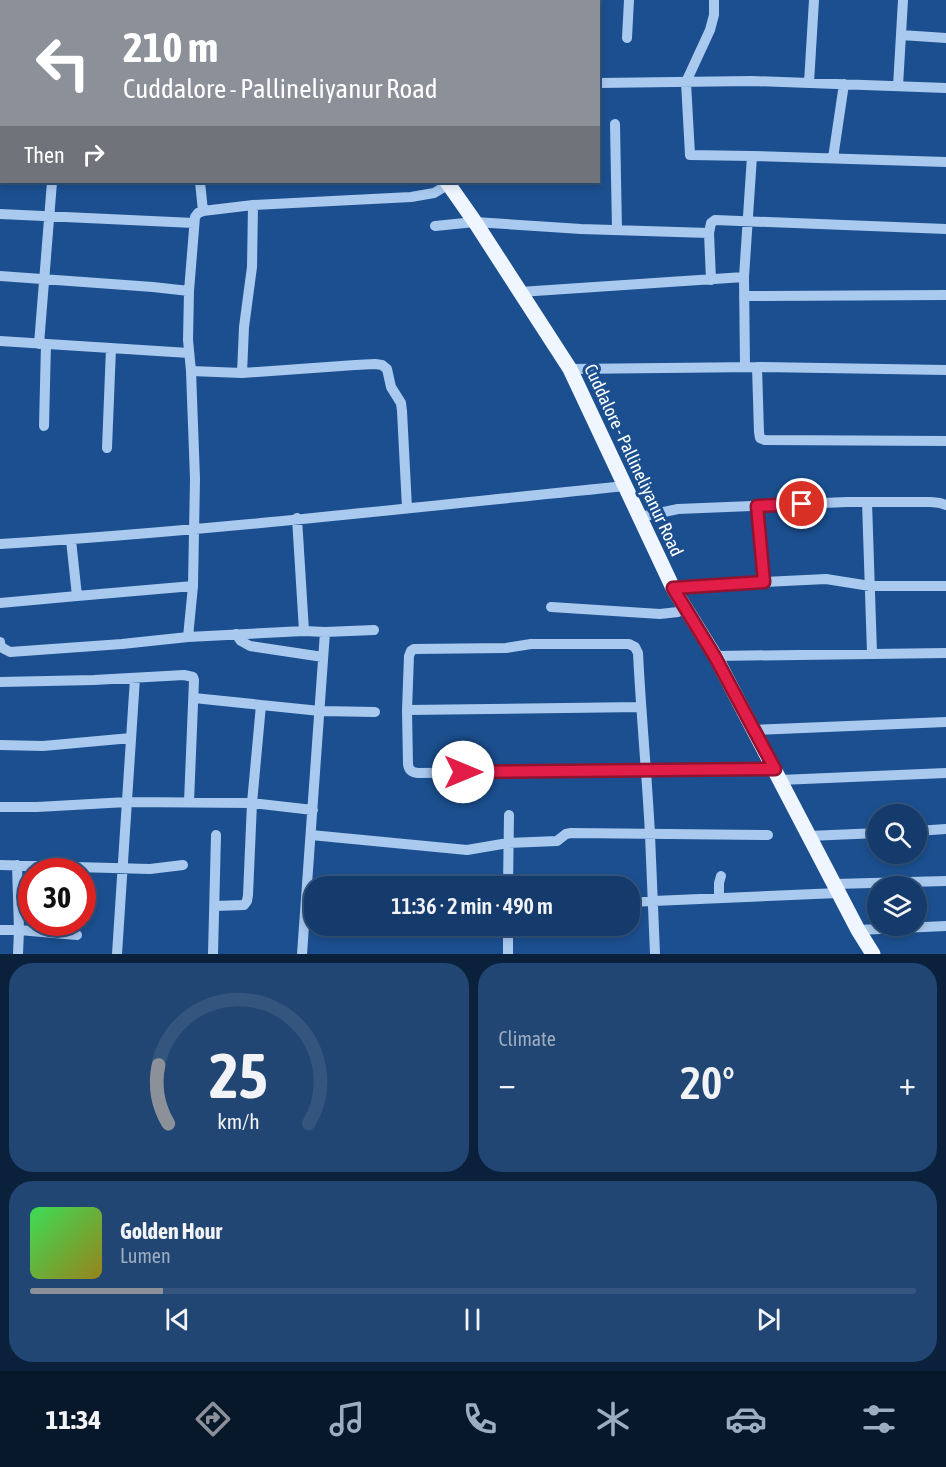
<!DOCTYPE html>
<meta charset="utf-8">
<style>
:root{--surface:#143b6b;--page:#214673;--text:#f1f3f6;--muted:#9dadc1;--line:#33557e;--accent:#8c9099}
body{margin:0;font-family:"Asap Condensed",sans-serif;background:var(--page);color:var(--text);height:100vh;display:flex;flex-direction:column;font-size:22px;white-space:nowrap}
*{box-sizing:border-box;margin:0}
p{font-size:20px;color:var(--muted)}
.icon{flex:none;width:33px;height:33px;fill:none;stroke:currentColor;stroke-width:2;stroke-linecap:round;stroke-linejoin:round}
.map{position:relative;height:954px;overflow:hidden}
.side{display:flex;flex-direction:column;gap:9px;padding:9px;background:#0b203b;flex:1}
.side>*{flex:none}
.hud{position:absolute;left:0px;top:0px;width:600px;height:183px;box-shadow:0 3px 9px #0003,0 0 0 2px var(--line);background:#8c9099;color:#fff;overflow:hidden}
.buttons{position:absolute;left:867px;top:804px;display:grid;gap:12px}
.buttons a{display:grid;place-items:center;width:60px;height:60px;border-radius:50%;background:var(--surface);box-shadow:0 3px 9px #0003,0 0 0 2px var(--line);font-size:30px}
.speed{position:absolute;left:18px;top:858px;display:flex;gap:12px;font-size:30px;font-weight:700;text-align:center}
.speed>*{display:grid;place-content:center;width:78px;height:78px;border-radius:50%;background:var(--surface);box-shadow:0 3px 9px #0003,0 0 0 2px var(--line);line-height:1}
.speed .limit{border:9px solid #d22;background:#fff;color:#111}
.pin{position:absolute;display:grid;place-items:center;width:51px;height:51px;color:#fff;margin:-26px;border:3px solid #fff;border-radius:50%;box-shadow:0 2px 6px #0007}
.me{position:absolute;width:66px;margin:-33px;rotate:90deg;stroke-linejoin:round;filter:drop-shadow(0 0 4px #0008)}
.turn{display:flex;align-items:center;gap:21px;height:126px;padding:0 24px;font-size:27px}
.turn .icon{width:78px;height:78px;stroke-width:2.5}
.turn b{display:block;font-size:42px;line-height:51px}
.then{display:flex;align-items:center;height:57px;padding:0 24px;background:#0003;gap:12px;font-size:22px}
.big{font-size:45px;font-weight:600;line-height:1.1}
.side .tile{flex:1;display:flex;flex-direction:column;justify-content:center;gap:9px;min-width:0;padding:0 21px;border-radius:24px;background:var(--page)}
.side .dial{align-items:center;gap:0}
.dial svg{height:156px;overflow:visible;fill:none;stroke:var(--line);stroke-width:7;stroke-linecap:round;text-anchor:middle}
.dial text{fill:var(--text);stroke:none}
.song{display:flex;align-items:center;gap:18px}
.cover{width:72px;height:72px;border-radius:9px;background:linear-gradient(135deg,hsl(130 70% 55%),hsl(50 70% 35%))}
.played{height:6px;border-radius:3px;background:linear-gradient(90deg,var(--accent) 15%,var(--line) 15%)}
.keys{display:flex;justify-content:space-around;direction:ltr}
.heat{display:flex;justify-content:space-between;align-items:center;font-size:33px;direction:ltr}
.side .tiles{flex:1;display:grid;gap:9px;grid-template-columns:1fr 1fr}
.tile:last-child{grid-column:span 2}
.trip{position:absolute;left:304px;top:876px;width:336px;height:60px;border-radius:24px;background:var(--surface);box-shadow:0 3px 9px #0003,0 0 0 2px var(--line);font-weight:600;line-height:60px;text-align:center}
.menu{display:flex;height:96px;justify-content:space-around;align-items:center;background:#08182b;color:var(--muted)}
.menu .icon{width:42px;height:42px}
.menu .active{color:var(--accent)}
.menu b{font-size:27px;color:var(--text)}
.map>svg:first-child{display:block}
</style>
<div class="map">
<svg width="946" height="954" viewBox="0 0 946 954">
<rect width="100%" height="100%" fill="#1b4f8f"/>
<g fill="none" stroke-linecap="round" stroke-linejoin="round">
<path stroke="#a9c9ee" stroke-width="10" d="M520,0v2
M714,0v15l-4,15 -24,52 4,73 62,1
M365,2l3,-2
M901,35l45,3
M627,38l2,-38
M598,83l154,-2 194,7
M809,83l5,-83
M0,85h2
M898,86l5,-86
M615,124l2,106
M0,150h2
M833,158l11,-74
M200,182l3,29
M0,214l194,9
M435,226l40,-4 106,7 128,4
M0,276l153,11 36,4
M711,280l-2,-47 2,-10 4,-3 231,9
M520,292l224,-15
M744,296l202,-1
M0,341l189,12
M39,344l13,-162
M745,367l-1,-90 8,-121 194,6
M757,367l2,65 1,6 5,2 181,1
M570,369l187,-2 189,3
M191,371l51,2 113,-8 20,-1 7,1 5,4 4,18 10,16 1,8 5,97
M242,373l2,-46 8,-60 1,-62
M44,426l2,-82
M107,448l4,-100
M867,502l5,151
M640,517l38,-8 169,-7h84l9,1 6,2
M297,518l7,113 21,1 -23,322
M0,544c209,-13 417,-37 626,-58
M764,582l62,-3 44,7h76
M673,588l91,-6 -7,-76
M77,596l116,-10
M0,603l77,-7 -6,-56
M551,607l109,7 18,-2 7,-4
M325,632l49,-2
M236,634l5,7 9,5 73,11
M188,637l5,-51 2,-107 -4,-108 -3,-31 1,-49 6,-74 3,-4 5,-2 50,-6 158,-8 23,-4 15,-9
M0,642l1,5 9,5 112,-8 66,-7 116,-6
M715,656l231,-3
M0,682l94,-2 90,-5 9,2 1,3 -5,122
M194,698l126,13 55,1
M407,710l234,-3
M753,730l193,-8
M0,745l43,1 88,-8
M780,780l166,-7
M0,807h37l90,-5 125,1 61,7
M916,831l30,-2
M311,835l156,15 41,-7 49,-2 9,-7 5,-1 197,2
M809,836l69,-3
M0,865l150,4 33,-4
M835,884l111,-3
M508,886l1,-71
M719,897v-14l2,-7
M630,902l208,-9
M215,906l29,-1 3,-4 1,-6 4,-92 9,-98
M0,930h19l-2,-65
M858,930l88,-4
M18,954l1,-24 58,5
M117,954l18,-276
M213,954l3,-119
M508,954v-28
M655,954c-2,-40 -3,-79 -5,-119 -3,-60 -9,-121 -12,-182l-3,-6 -6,-3h-98l-25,4 -92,1 -3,2 -2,5 -2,54 1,54c1,7 4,8 10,9l357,-4"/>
<path stroke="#f0f6ff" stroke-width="15" d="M326,0l1,2
M447,182l28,40 95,147 103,219 42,68 143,274 15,24"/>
</g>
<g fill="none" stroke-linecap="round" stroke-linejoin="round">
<g stroke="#92132f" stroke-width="15">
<path id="route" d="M463,772l312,-3 -60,-112 -42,-69 91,-6 -7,-76 45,-2"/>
</g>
<use href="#route" stroke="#e11d48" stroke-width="10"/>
</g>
<g text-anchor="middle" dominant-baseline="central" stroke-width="6" stroke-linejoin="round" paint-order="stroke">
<g font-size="18" fill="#fff" stroke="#1b4f8f">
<text transform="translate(634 460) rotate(65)">Cuddalore - Pallineliyanur Road</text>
</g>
</g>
</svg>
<div class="buttons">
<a><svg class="icon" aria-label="search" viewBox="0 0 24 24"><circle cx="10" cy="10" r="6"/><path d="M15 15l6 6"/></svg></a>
<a><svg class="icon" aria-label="layers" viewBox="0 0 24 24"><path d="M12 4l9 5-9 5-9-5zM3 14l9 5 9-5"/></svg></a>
</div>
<div class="speed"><div class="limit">30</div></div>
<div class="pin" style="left:802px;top:504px;background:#d93025"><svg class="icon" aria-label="arrive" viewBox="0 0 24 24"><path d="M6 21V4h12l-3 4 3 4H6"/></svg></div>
<svg class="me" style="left:463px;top:772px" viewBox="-20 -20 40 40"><circle r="19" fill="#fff"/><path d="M0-13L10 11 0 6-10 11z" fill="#e11d48"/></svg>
<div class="trip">11:36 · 2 min · 490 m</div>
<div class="hud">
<div class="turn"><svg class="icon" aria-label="left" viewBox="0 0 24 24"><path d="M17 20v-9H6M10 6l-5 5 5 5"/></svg><div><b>210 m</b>Cuddalore - Pallineliyanur Road</div></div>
<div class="then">Then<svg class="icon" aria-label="right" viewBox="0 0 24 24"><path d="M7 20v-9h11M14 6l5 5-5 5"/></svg></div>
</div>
</div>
<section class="side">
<div class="tiles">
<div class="tile dial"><svg viewBox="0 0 100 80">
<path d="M14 69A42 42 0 1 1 86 69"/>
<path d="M14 69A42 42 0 0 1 9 39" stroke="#8c9099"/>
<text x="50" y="56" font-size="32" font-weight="700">25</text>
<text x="50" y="72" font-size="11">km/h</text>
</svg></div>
<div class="tile"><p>Climate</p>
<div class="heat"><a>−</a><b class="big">20°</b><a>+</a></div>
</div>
<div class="tile">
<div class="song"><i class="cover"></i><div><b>Golden Hour</b><p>Lumen</p></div></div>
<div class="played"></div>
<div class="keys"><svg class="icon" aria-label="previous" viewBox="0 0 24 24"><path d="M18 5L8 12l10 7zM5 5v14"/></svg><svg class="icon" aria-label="pause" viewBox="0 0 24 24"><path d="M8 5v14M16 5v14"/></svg><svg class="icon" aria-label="next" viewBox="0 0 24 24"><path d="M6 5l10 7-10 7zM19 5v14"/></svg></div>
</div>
</div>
</section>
<nav class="menu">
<b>11:34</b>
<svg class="icon active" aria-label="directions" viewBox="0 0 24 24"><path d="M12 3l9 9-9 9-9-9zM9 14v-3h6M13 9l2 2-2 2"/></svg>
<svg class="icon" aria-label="music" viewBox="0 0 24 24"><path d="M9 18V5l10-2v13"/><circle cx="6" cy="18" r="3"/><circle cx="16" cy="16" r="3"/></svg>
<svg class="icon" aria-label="phone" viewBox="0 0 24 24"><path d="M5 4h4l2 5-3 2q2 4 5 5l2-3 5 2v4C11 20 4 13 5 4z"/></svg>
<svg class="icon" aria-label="climate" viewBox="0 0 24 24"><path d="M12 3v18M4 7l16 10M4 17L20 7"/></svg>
<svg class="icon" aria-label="car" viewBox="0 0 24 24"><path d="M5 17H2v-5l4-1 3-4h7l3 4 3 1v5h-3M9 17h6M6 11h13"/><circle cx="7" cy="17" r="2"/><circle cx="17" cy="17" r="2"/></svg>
<svg class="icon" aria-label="filters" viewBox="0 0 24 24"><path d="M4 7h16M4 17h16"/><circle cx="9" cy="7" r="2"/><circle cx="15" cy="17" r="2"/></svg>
</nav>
